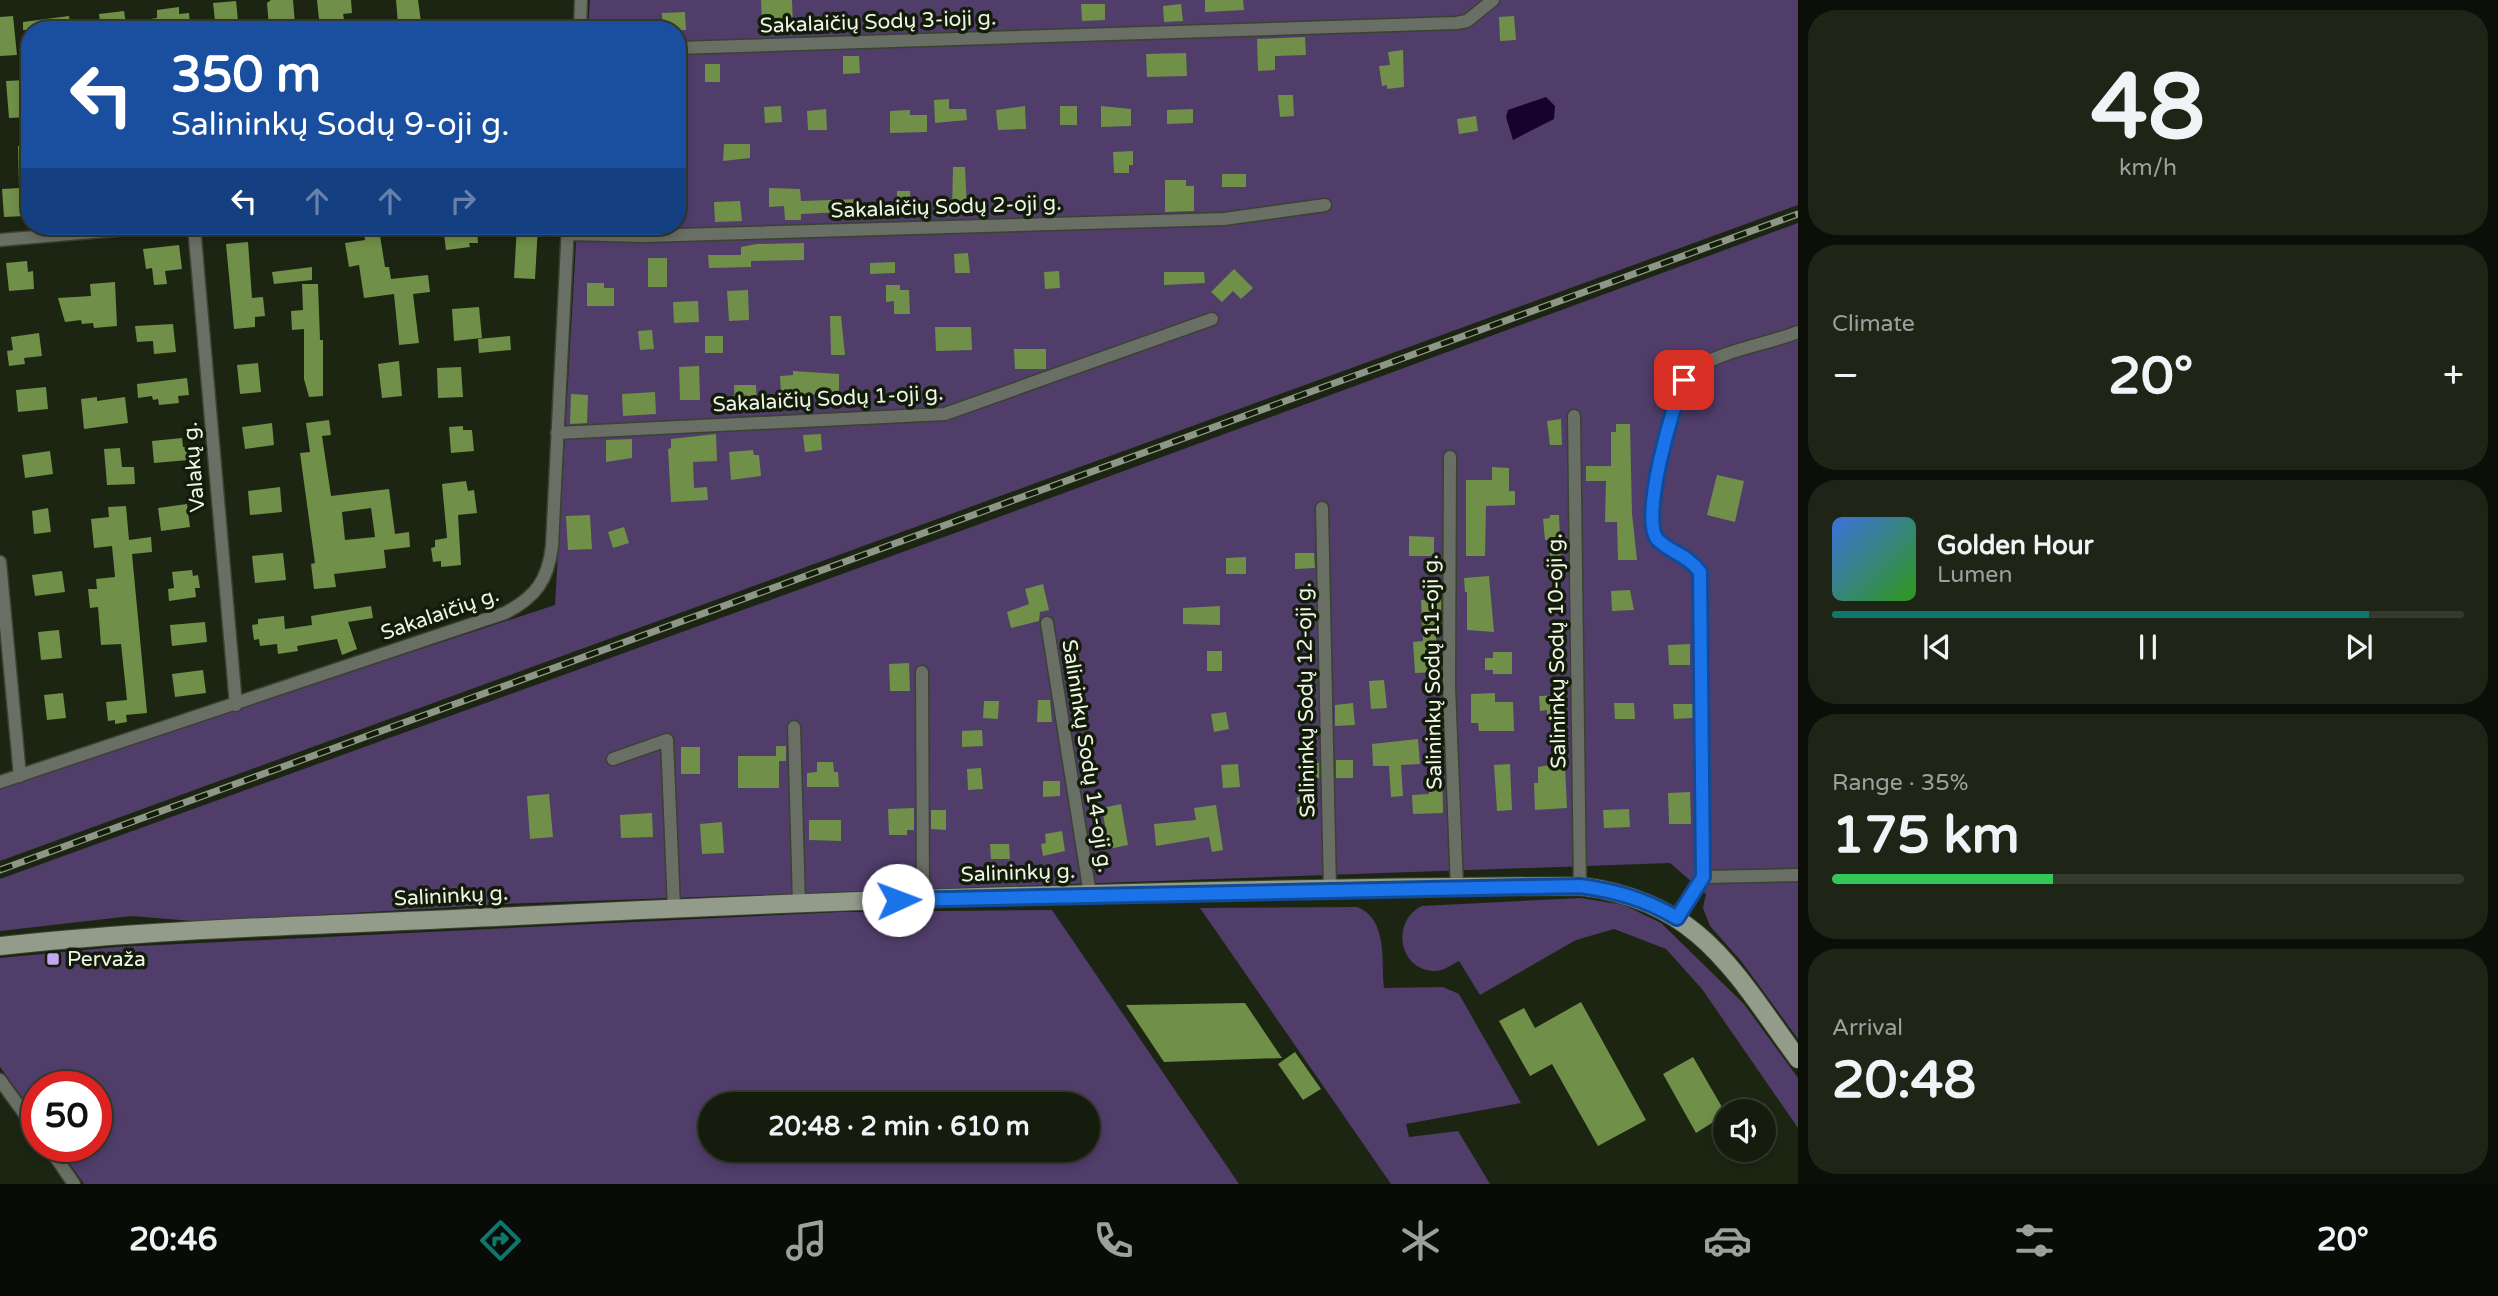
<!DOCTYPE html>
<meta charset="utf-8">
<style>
:root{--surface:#151c0e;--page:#1e2517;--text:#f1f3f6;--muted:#9da19e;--line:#343a2e;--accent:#0f766e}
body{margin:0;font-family:"Varela Round",sans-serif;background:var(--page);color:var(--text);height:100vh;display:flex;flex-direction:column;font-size:26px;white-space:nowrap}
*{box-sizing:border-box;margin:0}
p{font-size:23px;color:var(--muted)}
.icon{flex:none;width:38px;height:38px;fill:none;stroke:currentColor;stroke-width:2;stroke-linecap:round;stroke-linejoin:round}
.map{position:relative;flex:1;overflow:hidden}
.panel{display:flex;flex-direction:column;gap:10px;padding:10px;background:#0c0f08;width:700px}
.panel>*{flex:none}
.hud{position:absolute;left:21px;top:21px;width:665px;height:214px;border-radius:28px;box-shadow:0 4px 10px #0003,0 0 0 2px var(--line);background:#1a4fa0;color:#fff;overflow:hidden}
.controls{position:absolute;left:1713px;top:1099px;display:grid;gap:14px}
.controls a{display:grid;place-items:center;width:63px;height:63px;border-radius:50%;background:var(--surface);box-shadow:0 4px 10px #0003,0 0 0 2px var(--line);font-size:35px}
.speed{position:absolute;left:21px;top:1071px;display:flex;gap:14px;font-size:35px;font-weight:700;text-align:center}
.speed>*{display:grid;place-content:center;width:91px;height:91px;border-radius:50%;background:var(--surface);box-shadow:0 4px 10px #0003,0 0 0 2px var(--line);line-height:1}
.speed .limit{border:10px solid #d22;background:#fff;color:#111}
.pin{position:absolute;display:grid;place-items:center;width:60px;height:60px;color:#fff;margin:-30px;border-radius:14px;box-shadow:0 4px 10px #0006}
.me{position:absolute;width:77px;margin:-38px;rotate:88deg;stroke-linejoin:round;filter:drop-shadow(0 0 5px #0008)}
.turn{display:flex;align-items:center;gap:24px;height:147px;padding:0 35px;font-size:32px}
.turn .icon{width:91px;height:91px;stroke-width:2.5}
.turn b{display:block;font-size:49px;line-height:60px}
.lanes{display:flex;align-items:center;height:66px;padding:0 35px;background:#0003;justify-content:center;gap:35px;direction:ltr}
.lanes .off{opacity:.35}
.big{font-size:52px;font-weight:700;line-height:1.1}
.panel .tile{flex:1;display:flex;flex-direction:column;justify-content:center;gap:10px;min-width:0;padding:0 24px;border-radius:28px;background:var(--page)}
.panel .dial{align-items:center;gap:0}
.dial b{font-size:91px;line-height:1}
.song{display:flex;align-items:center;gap:21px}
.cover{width:84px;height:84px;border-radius:10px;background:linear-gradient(135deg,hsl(220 70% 55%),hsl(110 70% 35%))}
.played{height:7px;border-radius:4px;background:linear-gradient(90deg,var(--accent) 85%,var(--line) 85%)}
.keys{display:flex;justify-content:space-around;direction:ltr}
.heat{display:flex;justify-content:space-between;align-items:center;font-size:38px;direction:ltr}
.charge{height:10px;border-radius:5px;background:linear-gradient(90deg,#34c759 35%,var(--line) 0)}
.trip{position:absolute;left:698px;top:1092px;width:402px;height:70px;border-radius:35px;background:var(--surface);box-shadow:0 4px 10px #0003,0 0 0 2px var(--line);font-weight:700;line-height:70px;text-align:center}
.dock{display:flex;height:112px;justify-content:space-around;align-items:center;background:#080b06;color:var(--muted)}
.dock .icon{width:49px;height:49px}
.dock .current{color:var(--accent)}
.dock b{font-size:32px;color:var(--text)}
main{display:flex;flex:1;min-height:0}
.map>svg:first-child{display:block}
</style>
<main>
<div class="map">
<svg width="1798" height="1184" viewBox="0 0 1798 1184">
<rect width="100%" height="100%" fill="#1c2512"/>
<path fill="#503d6a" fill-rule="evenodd" d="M590,0h1208v205l-1798,656v-74l555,-182 22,-379h100v-196h-89z
M1798,223v816l-57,-78 -31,-35 -7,-18 3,-14 -36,-31 -1167,41 -298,18 -74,-6 -131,15v-52l966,-350z
M1581,898l43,7 37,18 83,81 54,74v50l-96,-139 -36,-40 -52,-20 -38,11 -96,55 -21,-34c-8,4 -17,11 -26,10 -36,-3 -41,-51 -11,-65z
M1357,907c31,12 24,53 27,81l59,-1 16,7 62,109 -115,21 3,13 49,-6 32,53h-99l-191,-276z
M1052,910l187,274h-1155l-27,-38h39v-59h-59v31l-37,-51v-109l117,-11 724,-35zM1088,1104v46h-378v-46z"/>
<path fill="#17022c" d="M1546,97l9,9 -1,13 -41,21 -7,-23 2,-7z"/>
<path fill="#708f49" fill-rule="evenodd" d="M271,0h22l2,24 -26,3 -2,-24z
M317,0h34l1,13 -9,1 1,5 -7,1 1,7 -18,2z
M396,0h22l3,22 -23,2z
M761,0h31l1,25 -31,2z
M1205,0h38l1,10 -39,2z
M236,1l3,29h-23l-3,-27z
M1081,4h24v16l-23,1z
M1181,4l2,17 -19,1 -1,-16z
M179,7v7l10,-1 1,12 -9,1v4h-29l-1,-11 6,-1v-8z
M124,11l3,19h-26l-2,-16z
M685,12l1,18h-23l-1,-17z
M13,16l4,39 -17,1v-39z
M69,16l2,14h-48v-8z
M1514,16l2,24 -16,1 -1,-24z
M1305,37l1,18 -31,1v14l-17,1 -1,-32z
M1403,50l1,37 -17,2v-4l-5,1 -3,-20 11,-1 -2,-13z
M1186,53l1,23 -40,1 -1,-23z
M843,56h16l1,17 -17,1z
M705,64h15v18h-15z
M26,80l3,37 -20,1 -3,-37z
M1278,95h15l1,21 -14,1z
M949,99v10h17l1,11 -32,3 -1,-23z
M781,106l1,16 -17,1 -1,-16z
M1025,106l1,23 -28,1 -2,-20z
M1060,106h17v19h-17z
M1101,106l30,3v17l-30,1z
M826,109l1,21h-19l-1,-19z
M1193,109v14l-26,1v-14z
M910,110v5h17v17l-37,1v-22z
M1476,116l2,15 -19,3 -2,-15z
M724,144h26v14l-27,3z
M30,145v50h-6l1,21 -21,1 -2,-28 17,-1 -1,-42z
M1133,151v14h-4v8h-15l-1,-21z
M953,167h12l2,43h-15z
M1222,174h24v13h-24z
M1165,180h21v6h8v25l-29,1z
M769,188l31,1 1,12 60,-2v12l-60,3v6h-16l-1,-14 -15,1z
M897,191h13l1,25 -14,1z
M740,201l2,20 -27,1 -1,-20z
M443,226h34l1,17h-9l1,4 -24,3z
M517,226h21l-3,53 -21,-1z
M379,229l6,38h4l2,12 37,-4 2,17 -17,2 6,49 -20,2 -5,-51 -30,4 -5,-33 -10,2 -4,-24 20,-3 -1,-8z
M248,242l4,56 11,-1 2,19 -10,1v10l-21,2 -8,-85z
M804,243v17l-53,1v6l-42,1 -1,-13h33v-8l16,-3z
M179,245l3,24 -17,2 2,13 -13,1 -2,-17 -6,1 -3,-20z
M968,253l2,20h-15l-1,-19z
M648,258h19v29h-19z
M27,261l1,11 5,-1 1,18 -25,2 -3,-28z
M895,262v11l-25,1v-11z
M312,267v13l-38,4 -2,-12z
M1234,269l19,19 -12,11 -8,-8 -11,11 -11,-10z
M1059,271l1,17 -15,1 -1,-17z
M1164,272h40l1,11 -41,2z
M115,282l2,44 -23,2 -1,-5 -11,1 -1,-4 -16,2 -7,-24 33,-2 -1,-12z
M587,283h17v5h10v18h-27z
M302,284h16l2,56h3v56l-14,1 -5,-18v-50l-12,1 -1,-19 12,-1z
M886,285h14v5h9l1,24h-16v-13l-8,1z
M748,290l1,30 -20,1 -2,-30z
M698,301l1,21 -25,1 -1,-21z
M479,307l3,31 -28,3 -2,-32z
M830,316h11l4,39h-14z
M173,324l3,28 -22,2 -1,-13 -16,1 -2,-16z
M935,327h36l1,23 -36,1z
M652,330l2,19 -14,1 -2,-19z
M39,333l3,23 -18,2 1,6 -16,2 -2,-15 6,-1 -2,-13z
M510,336l1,14 -32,3 -1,-14z
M705,336h18v17h-18z
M1014,349h32v20h-31z
M399,361l3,35 -20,2 -4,-34z
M258,363l3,29 -21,2 -3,-29z
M699,366l1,34h-20l-1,-33z
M461,367l2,30 -25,1 -1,-30z
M793,371l46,3v20l-58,1 -1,-19 13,-1z
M187,378l2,17 -11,1 1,7 -20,2 -1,-6 -5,1 -1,-4 -14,2 -1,-14z
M734,385h22l1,24h-22z
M46,387l2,22 -30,3 -2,-22z
M655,392l1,22 -33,2 -1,-22z
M571,394l17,1 -1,28 -17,1z
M97,397v4l28,-4 3,26 -44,6 -3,-30z
M1561,419l1,26h-12l-3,-24z
M329,420l2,15 -9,1 9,60 58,-7 6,45 14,-2 1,15 -26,3 2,18 -52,6 2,13 -22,2 -3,-25 4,-1 -15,-110 10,-1 -4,-29zM371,508l4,29 -30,3 -3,-28z
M272,423l2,22 -29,4 -3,-22z
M1616,424h14l2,90 5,46h-19l-1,-38h-12l1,-41h-20v-15h25v-34h5z
M463,426v4h9l2,21 -23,2 -2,-26z
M716,434l1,27 -24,1 1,26 13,-1 1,13 -37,2 -3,-53 3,-1v-9z
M821,434l1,16 -17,2 -2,-17z
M182,438l1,9h5l1,13 -35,3 -2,-22z
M632,439v19l-26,4v-22z
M120,448l2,19h12l1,17 -28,1 -3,-36z
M753,450l1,5h5l2,21 -30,4 -2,-28z
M50,451l3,23 -28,4 -3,-23z
M1492,467l17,1v23h6v14l-29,1 -1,50h-19v-76h26z
M1717,475l27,6 -9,41 -28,-7z
M466,481l2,10 6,-1 3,23 -19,2 3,50 -20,2v-6l-8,1 -2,-14 4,-1v-7l12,-2 -5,-54z
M280,487l2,25 -32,3 -2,-24z
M187,504l3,23 -29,4 -3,-23z
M126,506l3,34 22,-3 1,15 -20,2 15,159 -21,2 1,7 -12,2v-4l-7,1 -2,-19 21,-2 -6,-56 -20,1 -3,-38 -8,1 -2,-19h9l-1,-10 19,-2 -3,-31 -18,2 -3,-29 18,-2 -1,-10z
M48,508l3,24 -17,2 -2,-23z
M590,515l2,34 -24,1 -2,-34z
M1550,515h9l2,47h-11v-22h-5l-2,-21 7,-1z
M624,527l5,16 -16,5 -5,-16z
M1409,536l25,1v19h-25z
M283,553l3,27 -31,3 -3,-27z
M1295,553h19l1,15 -20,1z
M1246,557v17h-20v-16z
M192,570l1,6 5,-1 2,13h-5l1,9 -27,4 -1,-12 6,-1 -2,-16z
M62,571l3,21 -30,4 -3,-21z
M1489,576l5,56 -27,-2v-38h-2l-1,-14z
M1043,584l6,26 -9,2 -1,9 -28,7 -4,-16 22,-8 -4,-15z
M1630,590l4,20 -22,1 -1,-20z
M1441,599v19l-6,1 3,53 -23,1 -2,-31 10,-1 -2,-41z
M371,606l2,12 -25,4 9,27 -15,6 -5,-16 -40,7 1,5 -20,3 -1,-10 -17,2 -1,-7 -5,1 -2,-15 6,-1v-5l26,-3 1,13 27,-4 -1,-9z
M1220,606v19l-37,-1v-16z
M205,622l2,20 -35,4 -2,-21z
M59,630l3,28 -21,2 -3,-28z
M1690,644v21h-21l-1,-20z
M1207,651h15v20h-15z
M1493,652h19v22h-19v-4h-8v-12h8z
M909,663l1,28h-20l-1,-27z
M203,670l3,23 -31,4 -3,-23z
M1384,680l3,28 -16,1 -2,-28z
M63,693l3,25 -19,2 -3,-25z
M1495,693v9h18l1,29h-35l-1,-8h-7v-29z
M1563,695l1,26 -17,1v-12l-7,1 -1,-15z
M1038,700h12l2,22h-15z
M984,701h15l-1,18 -15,-1z
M1353,703l2,22 -20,1v-21z
M1614,703h20l1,16h-20z
M1673,704h20v14l-19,1z
M1226,712l3,17 -15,3 -3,-18z
M982,730l1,16 -21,1v-16z
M1418,739l2,25 -19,1 2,31 -12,1 -2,-31h-16l-1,-22z
M776,746h10v15h-7v27h-41v-32h38z
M681,747h19v27h-19z
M1442,755l1,58 -30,1 -1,-19 17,-1 -1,-38z
M1549,759h13v6h3l2,43 -32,2 -1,-27h4v-16l12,-2z
M1336,760h17v18h-17z
M817,762h16l1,10h4l1,15h-32v-14l10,-1z
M1319,763v15l-5,1 1,34h-18v-16h6l-2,-33z
M1238,764l2,23 -17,1 -2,-23z
M1510,764l2,46 -15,1 -3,-46z
M981,768l2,21 -15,1 -1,-21z
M1043,781h17v15l-17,1z
M1690,792l1,32h-22l-1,-31z
M549,794l4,43 -23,2 -3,-43z
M1121,804l7,41 -19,4 -7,-41z
M1216,805l7,45 -11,2 -3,-15 -53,9 -2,-22 42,-4 -2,-12z
M914,808v22h-7v5h-18l-1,-26z
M1629,809l1,18 -26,1 -1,-18z
M931,810h15v20l-15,-1z
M652,813l1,24 -32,1 -1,-23z
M809,820h32v21l-32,-1z
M722,822l2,31 -22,1 -2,-30z
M1062,831l3,20 -22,5 -2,-12 5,-1 -1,-9z
M990,844h19l1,15h-19z
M1581,1002l65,118 -48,26 -46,-82 -22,12 -31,-55 25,-13 11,20z
M1245,1003l37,55 -118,4 -38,-57z
M1295,1052l26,37 -18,11 -25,-36z
M1693,1057l33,57 -30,19 -33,-59z"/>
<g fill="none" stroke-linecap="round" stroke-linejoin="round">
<g stroke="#3a4230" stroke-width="15">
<path id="street" d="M580,30l1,-30
M677,48l779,-25 11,-2 26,-21
M194,226l42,479
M568,234l75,2 581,-17 101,-14
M0,240l162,-14
M1574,416l6,470
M557,433l388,-19 267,-95
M1450,457l-1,229 8,201
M1322,508l8,382
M0,562l20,214
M1047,623l43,271
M922,672l1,227
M794,727l5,176
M613,759l54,-19 7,168
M0,782l505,-169c31,-16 43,-33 47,-67l16,-320
M1703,877l95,-2
M1677,918l26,-41 -3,-305c-12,-16 -30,-19 -42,-33 -14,-15 10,-119 18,-141 4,-11 10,-22 21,-30 27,-18 71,-24 101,-36
M0,1080l37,51
M48,1146l26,38"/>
</g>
<g stroke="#3a4230" stroke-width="20">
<path id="secondary" d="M0,946c171,-19 344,-21 516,-30 354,-18 709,-28 1064,-30 119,15 153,84 218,173"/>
</g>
<use href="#street" stroke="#6a6f65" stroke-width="12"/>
<use href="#secondary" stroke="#939b8b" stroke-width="18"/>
<g stroke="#8e9687" stroke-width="7">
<path id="rail" d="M0,870l1798,-656"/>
</g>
<use href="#rail" stroke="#131b09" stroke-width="4.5" stroke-dasharray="13" stroke-linecap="butt"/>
</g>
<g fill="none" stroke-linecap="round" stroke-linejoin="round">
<g stroke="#114b97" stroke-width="18">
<path id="route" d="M898,900l682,-14c36,5 65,13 97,32l26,-41 -3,-305c-12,-17 -31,-20 -43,-33 -17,-22 16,-134 27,-159"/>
</g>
<use href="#route" stroke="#1a73e8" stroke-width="12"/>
</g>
<rect fill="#c5a7f1" stroke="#131b09" stroke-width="2.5" x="46" y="952" width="14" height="14" rx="3.5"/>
<g text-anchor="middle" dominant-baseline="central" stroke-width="7" stroke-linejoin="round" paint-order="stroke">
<g font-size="21" fill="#eff6e9" stroke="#131b09">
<text transform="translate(878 22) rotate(-2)">Sakalaičių Sodų 3-ioji g.</text>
<text transform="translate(946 207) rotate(-2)">Sakalaičių Sodų 2-oji g.</text>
<text transform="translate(828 399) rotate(-3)">Sakalaičių Sodų 1-oji g.</text>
<text transform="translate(194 467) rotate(-95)">Valakų g.</text>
<text transform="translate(440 614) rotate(-19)">Sakalaičių g.</text>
<text transform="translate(1557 651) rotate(-91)">Salininkų Sodų 10-oji g.</text>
<text transform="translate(1433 672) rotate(-91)">Salininkų Sodų 11-oji g.</text>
<text transform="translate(1306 700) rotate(-91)">Salininkų Sodų 12-oji g.</text>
<text transform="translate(1087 756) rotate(81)">Salininkų Sodų 14-oji g.</text>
<text transform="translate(1018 873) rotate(-2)">Salininkų g.</text>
<text transform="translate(451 896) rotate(-3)">Salininkų g.</text>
</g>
<g font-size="21" fill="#eff6e9" stroke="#131b09" text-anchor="start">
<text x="67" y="959">Pervaža</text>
</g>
</g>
</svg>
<div class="controls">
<a><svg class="icon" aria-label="sound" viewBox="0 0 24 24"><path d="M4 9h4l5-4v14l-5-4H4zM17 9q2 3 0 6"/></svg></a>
</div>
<div class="speed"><div class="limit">50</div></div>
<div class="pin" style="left:1684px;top:380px;background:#d93025"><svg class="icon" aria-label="arrive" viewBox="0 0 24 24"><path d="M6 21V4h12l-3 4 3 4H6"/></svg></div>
<svg class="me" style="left:898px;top:900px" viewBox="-20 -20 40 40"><circle r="19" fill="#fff"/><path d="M0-13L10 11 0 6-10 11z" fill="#1a73e8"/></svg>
<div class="trip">20:48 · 2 min · 610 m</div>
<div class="hud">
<div class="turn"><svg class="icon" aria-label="left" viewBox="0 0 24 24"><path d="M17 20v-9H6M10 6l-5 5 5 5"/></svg><div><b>350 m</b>Salininkų Sodų 9-oji g.</div></div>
<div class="lanes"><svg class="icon" aria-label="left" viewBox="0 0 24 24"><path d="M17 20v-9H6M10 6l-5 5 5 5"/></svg><svg class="icon off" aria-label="ahead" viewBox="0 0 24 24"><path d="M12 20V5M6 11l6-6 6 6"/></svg><svg class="icon off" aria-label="ahead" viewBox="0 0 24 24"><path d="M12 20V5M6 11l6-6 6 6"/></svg><svg class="icon off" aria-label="right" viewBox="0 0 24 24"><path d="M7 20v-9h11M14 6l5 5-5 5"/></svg></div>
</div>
</div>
<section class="panel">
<div class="tile dial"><b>48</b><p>km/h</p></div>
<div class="tile"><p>Climate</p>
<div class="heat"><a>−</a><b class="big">20°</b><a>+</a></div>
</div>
<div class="tile">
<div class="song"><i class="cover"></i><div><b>Golden Hour</b><p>Lumen</p></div></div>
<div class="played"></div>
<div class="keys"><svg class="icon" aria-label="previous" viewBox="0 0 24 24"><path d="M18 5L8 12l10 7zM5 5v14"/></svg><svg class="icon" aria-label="pause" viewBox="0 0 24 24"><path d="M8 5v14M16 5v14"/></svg><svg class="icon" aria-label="next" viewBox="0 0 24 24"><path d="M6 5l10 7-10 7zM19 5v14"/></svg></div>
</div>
<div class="tile"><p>Range · 35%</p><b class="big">175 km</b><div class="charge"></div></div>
<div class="tile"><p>Arrival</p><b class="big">20:48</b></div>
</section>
</main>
<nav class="dock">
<b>20:46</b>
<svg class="icon current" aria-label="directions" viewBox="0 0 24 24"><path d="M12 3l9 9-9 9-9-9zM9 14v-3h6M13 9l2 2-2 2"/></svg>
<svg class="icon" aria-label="music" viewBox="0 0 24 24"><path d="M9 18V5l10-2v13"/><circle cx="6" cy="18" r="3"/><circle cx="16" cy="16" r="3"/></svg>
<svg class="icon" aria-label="phone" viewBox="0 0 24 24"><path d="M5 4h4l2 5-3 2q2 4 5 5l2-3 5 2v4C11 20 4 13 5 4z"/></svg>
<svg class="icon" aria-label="climate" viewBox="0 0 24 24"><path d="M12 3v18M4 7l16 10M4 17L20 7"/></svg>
<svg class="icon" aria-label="car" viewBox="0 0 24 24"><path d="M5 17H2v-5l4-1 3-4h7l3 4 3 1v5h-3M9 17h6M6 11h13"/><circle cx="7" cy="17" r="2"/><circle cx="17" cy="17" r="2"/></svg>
<svg class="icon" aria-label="filters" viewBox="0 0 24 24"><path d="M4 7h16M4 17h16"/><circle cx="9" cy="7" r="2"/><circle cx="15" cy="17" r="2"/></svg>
<b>20°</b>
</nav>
